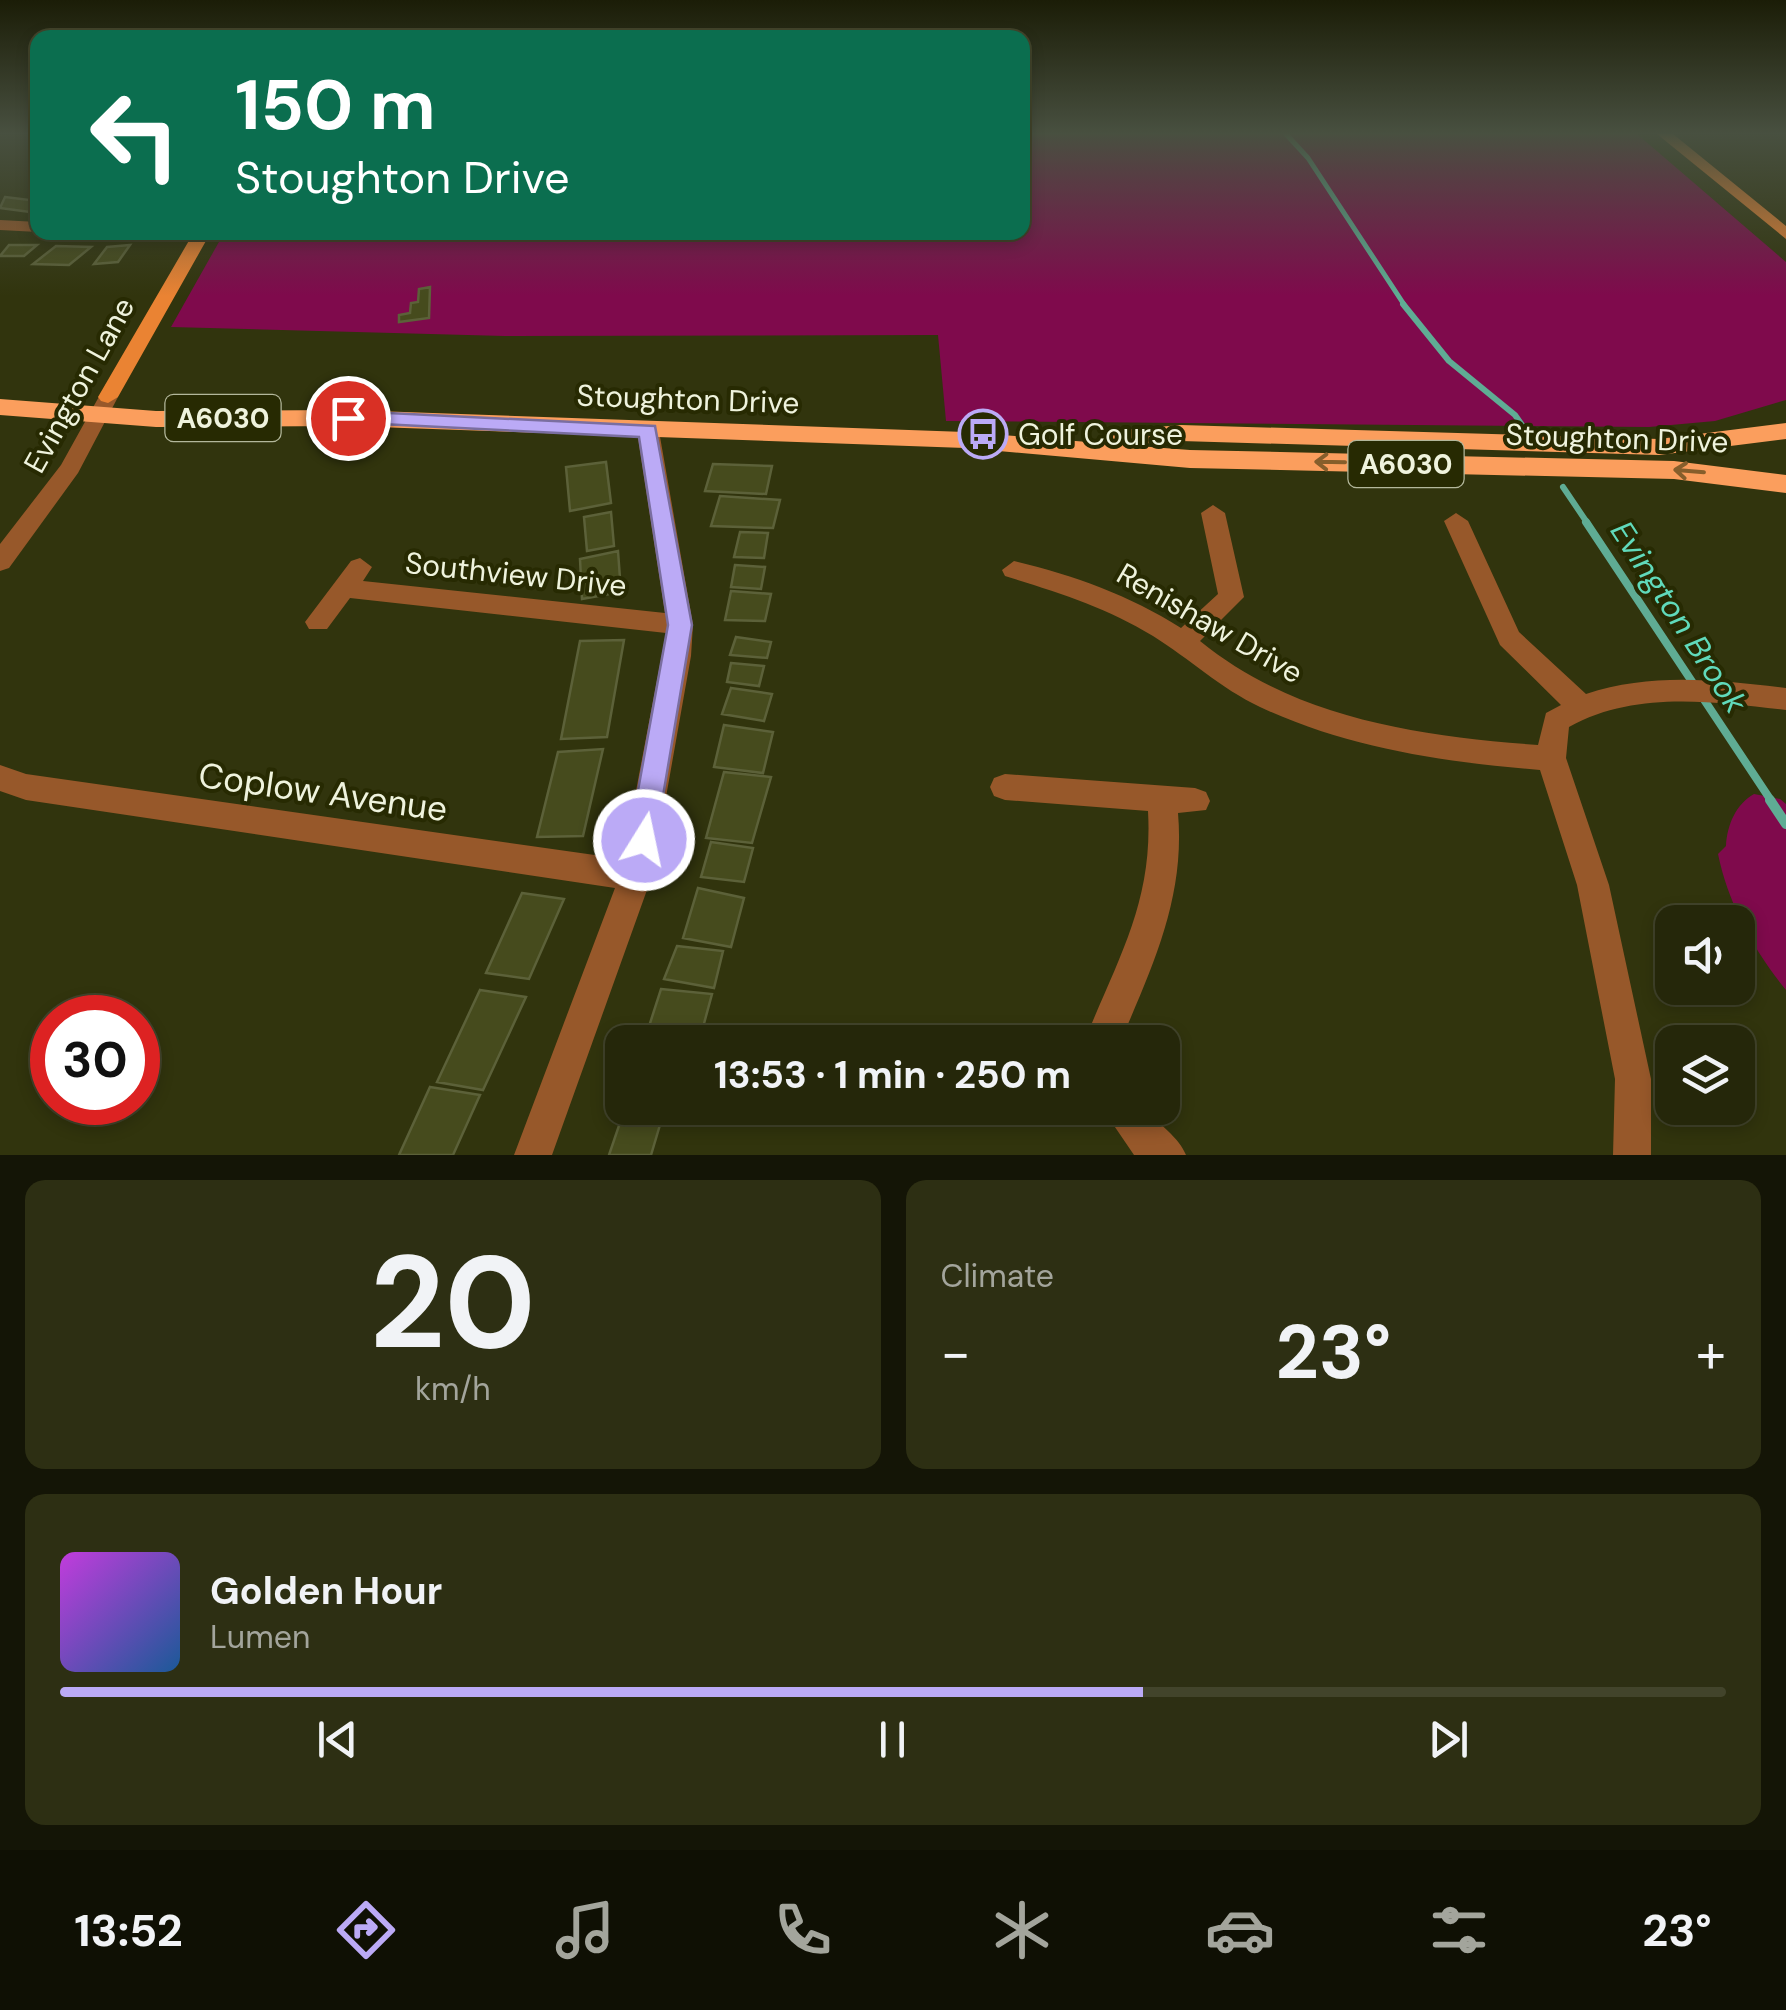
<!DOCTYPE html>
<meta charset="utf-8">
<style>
:root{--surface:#25270a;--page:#2d2f13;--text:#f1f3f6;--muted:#a3a59c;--line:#42442b;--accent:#bbaaf6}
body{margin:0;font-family:"DM Sans",sans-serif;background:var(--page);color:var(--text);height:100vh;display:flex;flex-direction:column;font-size:38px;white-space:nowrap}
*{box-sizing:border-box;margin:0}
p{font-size:32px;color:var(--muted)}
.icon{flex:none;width:55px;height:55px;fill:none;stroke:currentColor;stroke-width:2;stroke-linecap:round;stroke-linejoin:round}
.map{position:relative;height:1155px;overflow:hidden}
.sheet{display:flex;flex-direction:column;gap:25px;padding:25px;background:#141506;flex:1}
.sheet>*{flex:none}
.hud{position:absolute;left:30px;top:30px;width:1000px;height:210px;border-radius:20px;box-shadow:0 5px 15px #0003,0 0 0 2px var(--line);background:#0b6e4f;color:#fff;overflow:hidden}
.buttons{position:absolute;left:1655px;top:905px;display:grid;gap:20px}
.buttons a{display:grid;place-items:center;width:100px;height:100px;border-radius:20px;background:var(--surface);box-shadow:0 5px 15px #0003,0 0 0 2px var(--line);font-size:50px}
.speed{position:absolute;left:30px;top:995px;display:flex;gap:20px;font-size:50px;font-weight:700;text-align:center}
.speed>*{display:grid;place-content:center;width:130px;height:130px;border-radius:50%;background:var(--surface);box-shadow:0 5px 15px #0003,0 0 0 2px var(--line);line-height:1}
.speed .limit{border:15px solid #d22;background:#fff;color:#111}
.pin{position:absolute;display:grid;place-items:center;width:85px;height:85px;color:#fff;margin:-42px;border:5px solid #fff;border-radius:50%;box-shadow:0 2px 10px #0007}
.me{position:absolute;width:110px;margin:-55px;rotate:10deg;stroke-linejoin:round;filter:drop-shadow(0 0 8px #0008)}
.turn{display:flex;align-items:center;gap:35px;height:210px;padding:0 40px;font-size:45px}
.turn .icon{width:130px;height:130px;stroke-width:2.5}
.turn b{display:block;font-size:70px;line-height:85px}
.big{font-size:75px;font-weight:700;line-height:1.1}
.sheet .card{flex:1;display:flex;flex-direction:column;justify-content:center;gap:15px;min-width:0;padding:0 35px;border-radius:20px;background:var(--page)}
.sheet .dial{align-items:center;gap:0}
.dial b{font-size:130px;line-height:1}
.song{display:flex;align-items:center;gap:30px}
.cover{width:120px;height:120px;border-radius:15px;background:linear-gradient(135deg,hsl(290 70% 55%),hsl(210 70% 35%))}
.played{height:10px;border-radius:5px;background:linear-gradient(90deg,var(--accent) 65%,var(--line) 65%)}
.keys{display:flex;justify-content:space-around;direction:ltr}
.heat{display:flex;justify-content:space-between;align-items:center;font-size:55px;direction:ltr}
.sheet .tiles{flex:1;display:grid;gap:25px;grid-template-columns:1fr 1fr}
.card:last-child{grid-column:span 2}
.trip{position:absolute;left:605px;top:1025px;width:575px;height:100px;border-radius:20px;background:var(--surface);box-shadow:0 5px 15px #0003,0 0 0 2px var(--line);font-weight:700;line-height:100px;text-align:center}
.tab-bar{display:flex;height:160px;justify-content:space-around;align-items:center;background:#0f1004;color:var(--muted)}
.tab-bar .icon{width:70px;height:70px}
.tab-bar .on{color:var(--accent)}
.tab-bar b{font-size:45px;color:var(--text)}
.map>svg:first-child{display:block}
</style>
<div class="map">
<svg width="1786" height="1155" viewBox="0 0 1786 1155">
<rect width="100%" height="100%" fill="#31340d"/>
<path fill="#7f0a4c" d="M1023,134h614l149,128v138l-71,21 -66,6 -703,-6 -8,-86 -434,1 -333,-9 53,-94 798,-1z
M1754,794l26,5 6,5v186c-32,-39 -58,-87 -68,-136l8,-8c1,-21 10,-42 28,-52z"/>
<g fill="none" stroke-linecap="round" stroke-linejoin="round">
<path stroke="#5fac94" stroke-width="5" d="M1286,134l22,24 97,148"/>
<path stroke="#5fac94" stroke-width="6" d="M1403,304l46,57 66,54 12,17
M1563,487l25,37"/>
<path stroke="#5fac94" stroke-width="8" d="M1586,522l186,280"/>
<path stroke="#5fac94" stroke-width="10" d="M1770,800l16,24"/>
</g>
<path fill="#464b1d" stroke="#5c6139" stroke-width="2.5" d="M5,197l33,4v7l-8,4 -30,-4z
M9,245h28l-13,11h-24z
M130,245l-12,17 -24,2 13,-17z
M56,246l35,1 -22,18 -36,-1z
M430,287l-1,31 -30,4v-7l11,-2 1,-10 7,-1 1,-13z
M606,462l5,41 -41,8 -4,-44z
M713,464l59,2 -6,28 -61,-3z
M720,496l60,4 -7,28 -62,-2z
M611,512l3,34 -27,5 -3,-34z
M740,532l28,1 -4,25 -30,-1z
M618,551l3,41 -39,7 -2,-40z
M735,565l30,2 -4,22 -30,-2z
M731,591l40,3 -6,27 -40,-1z
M736,637l35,5 -4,16 -37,-3z
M624,640l-17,97 -46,2 19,-98z
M731,663l33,3 -5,20 -32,-4z
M731,688l41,6 -8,27 -42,-7z
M724,725l49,7 -10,41 -49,-6z
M603,749l-20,87 -46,1 21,-85z
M724,772l47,5 -19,66 -46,-5z
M711,842l42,6 -9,34 -43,-5z
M698,888l46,10 -13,49 -48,-9z
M522,893l42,6 -35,80 -43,-6z
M677,946l46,5 -9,37 -50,-9z
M661,989l51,5 -13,48h-55z
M480,990l46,7 -43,93 -46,-8z
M430,1087l50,8 -27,60h-54z
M625,1108h40l-14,47h-42z"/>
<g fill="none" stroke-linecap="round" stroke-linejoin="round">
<path fill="#97582a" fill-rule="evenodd" d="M0,220l38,2v10l-38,-2z
M108,391l10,6 -40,76 -69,95 -9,3v-27l61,-79 40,-72z
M648,424l11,7 34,194 -2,31 -39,220 -100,279h-38l101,-267 -589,-88 -26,-9v-26l26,9 597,85 43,-226 -316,-35 -23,31h-18l-4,-7 46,-61 9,-3 12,9 -9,14 302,32 -28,-182z
M1213,505l12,8 19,84 -44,44c96,78 219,95 338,104l8,-32 15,-8 -61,-60 -56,-124 12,-8 12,8 51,111 67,62c66,-22 132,-14 200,-6v22c-73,-8 -150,-20 -217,17l-3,31 43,127 42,194v76h-38l2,-76 -38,-194 -37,-115c-97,-8 -192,-22 -280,-63 -40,-19 -70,-48 -107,-71 -47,-29 -96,-44 -148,-60l-3,-6 12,-9c59,14 115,34 167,67l37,-34 -17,-81z
M1005,774l190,14 11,4 4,9 -4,9 -28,3c7,80 -22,146 -53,218v11h-36v-12c32,-77 64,-132 59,-219l-143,-11 -11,-4 -4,-9 4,-9z
M1102,1108h43c13,16 34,29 41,47h-52z"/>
<path fill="#ea8333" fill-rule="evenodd" d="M1657,134h16l113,92v13z
M194,232h17l-93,165 -10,6 -7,-2 -3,-4z"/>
<path fill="#fb9e5d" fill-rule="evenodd" d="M0,399l156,12 192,-1 617,22 148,12 -8,-7 4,-6 72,-6 478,14 127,-16v16l-127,16 -478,-14 -57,4 66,5 484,11 112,14v18l-112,-14 -484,-11 -225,-20 -617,-22 -192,1 -156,-12z"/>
</g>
<defs><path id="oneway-shaft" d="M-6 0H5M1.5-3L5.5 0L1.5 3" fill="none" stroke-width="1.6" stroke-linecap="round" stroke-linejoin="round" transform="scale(2.5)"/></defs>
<g stroke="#865e2b">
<use href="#oneway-shaft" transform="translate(1330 462) rotate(-179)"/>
<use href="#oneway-shaft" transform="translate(1689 471) rotate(-175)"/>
</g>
<linearGradient id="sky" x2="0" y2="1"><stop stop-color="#1b1d07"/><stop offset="0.45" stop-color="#485040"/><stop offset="1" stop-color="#485040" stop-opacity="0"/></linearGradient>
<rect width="1786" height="296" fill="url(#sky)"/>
<path fill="#bbaaf6" stroke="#7a6ea0" stroke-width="2.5" d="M348,411l307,15 37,199 -38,224 -10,3 -11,-3 -4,-9 39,-215 -29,-188 -298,-15v-9z"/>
<defs>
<g id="bus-ring" transform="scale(2.5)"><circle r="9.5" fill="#272a02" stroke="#bbaaf6" stroke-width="1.5"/><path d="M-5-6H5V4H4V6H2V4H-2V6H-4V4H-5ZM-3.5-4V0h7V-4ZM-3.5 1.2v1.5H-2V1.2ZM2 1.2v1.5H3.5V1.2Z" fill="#bbaaf6"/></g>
</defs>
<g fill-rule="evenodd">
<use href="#bus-ring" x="983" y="434"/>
</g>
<g text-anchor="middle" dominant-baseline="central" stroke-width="8" stroke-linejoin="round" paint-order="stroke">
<g fill="#272a02" stroke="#b3b79b" stroke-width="2.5">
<rect x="165.5" y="395" width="115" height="46" rx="8"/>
<rect x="1348.5" y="441" width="115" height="46" rx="8"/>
</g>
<g font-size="28" font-weight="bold" fill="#eff3dd">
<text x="223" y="418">A6030</text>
<text x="1406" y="464">A6030</text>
</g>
<g font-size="30" fill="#eff3dd" stroke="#272a02">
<text transform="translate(79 385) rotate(-61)">Evington Lane</text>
<text transform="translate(688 399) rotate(2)">Stoughton Drive</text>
<text transform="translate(1617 438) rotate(2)">Stoughton Drive</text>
<text transform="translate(516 574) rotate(6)">Southview Drive</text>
<text transform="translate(1210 623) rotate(30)">Renishaw Drive</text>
</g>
<g font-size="30" fill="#eff3dd" stroke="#272a02" text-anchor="start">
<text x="1018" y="434">Golf Course</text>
</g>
<g font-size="32" font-style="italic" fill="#60dabb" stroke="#272a02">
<text transform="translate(1679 617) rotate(57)">Evington Brook</text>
</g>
<g font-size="35" fill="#eff3dd" stroke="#272a02">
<text transform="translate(323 792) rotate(8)">Coplow Avenue</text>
</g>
</g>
</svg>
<div class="buttons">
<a><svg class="icon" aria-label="sound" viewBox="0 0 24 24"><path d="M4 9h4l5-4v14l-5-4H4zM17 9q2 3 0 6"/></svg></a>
<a><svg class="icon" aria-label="layers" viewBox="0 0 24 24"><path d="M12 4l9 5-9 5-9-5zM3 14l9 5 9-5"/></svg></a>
</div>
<div class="speed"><div class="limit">30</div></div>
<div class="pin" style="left:348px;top:418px;background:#d93025"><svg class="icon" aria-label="arrive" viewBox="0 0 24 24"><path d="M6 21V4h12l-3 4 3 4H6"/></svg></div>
<svg class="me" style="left:644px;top:840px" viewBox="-20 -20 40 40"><circle r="17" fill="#bbaaf6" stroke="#fff" stroke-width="3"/><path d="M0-11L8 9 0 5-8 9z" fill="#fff"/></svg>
<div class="trip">13:53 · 1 min · 250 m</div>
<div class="hud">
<div class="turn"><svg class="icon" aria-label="left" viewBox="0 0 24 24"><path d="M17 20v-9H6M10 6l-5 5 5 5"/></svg><div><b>150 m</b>Stoughton Drive</div></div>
</div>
</div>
<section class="sheet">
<div class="tiles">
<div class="card dial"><b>20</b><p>km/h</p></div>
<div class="card"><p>Climate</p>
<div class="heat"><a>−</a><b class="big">23°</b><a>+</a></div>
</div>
<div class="card">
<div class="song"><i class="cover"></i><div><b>Golden Hour</b><p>Lumen</p></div></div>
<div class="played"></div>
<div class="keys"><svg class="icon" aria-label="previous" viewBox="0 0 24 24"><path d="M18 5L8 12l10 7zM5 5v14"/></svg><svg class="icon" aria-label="pause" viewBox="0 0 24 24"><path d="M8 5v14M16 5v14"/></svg><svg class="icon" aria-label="next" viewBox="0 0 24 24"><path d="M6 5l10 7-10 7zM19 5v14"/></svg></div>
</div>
</div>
</section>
<nav class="tab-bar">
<b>13:52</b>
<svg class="icon on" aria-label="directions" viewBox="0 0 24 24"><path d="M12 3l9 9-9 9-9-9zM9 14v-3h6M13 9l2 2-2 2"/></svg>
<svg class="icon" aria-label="music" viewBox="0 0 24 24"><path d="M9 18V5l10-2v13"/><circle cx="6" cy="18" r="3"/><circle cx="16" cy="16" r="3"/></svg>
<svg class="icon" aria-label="phone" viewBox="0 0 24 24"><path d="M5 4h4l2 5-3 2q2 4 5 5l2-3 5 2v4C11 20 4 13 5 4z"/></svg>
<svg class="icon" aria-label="climate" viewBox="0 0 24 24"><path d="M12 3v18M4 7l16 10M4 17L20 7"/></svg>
<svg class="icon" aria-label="car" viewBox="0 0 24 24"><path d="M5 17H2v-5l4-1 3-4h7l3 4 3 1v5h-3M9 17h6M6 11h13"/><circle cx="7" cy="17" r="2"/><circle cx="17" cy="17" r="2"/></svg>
<svg class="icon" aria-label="filters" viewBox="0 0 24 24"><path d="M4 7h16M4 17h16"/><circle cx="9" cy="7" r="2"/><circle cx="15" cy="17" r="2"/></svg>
<b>23°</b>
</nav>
